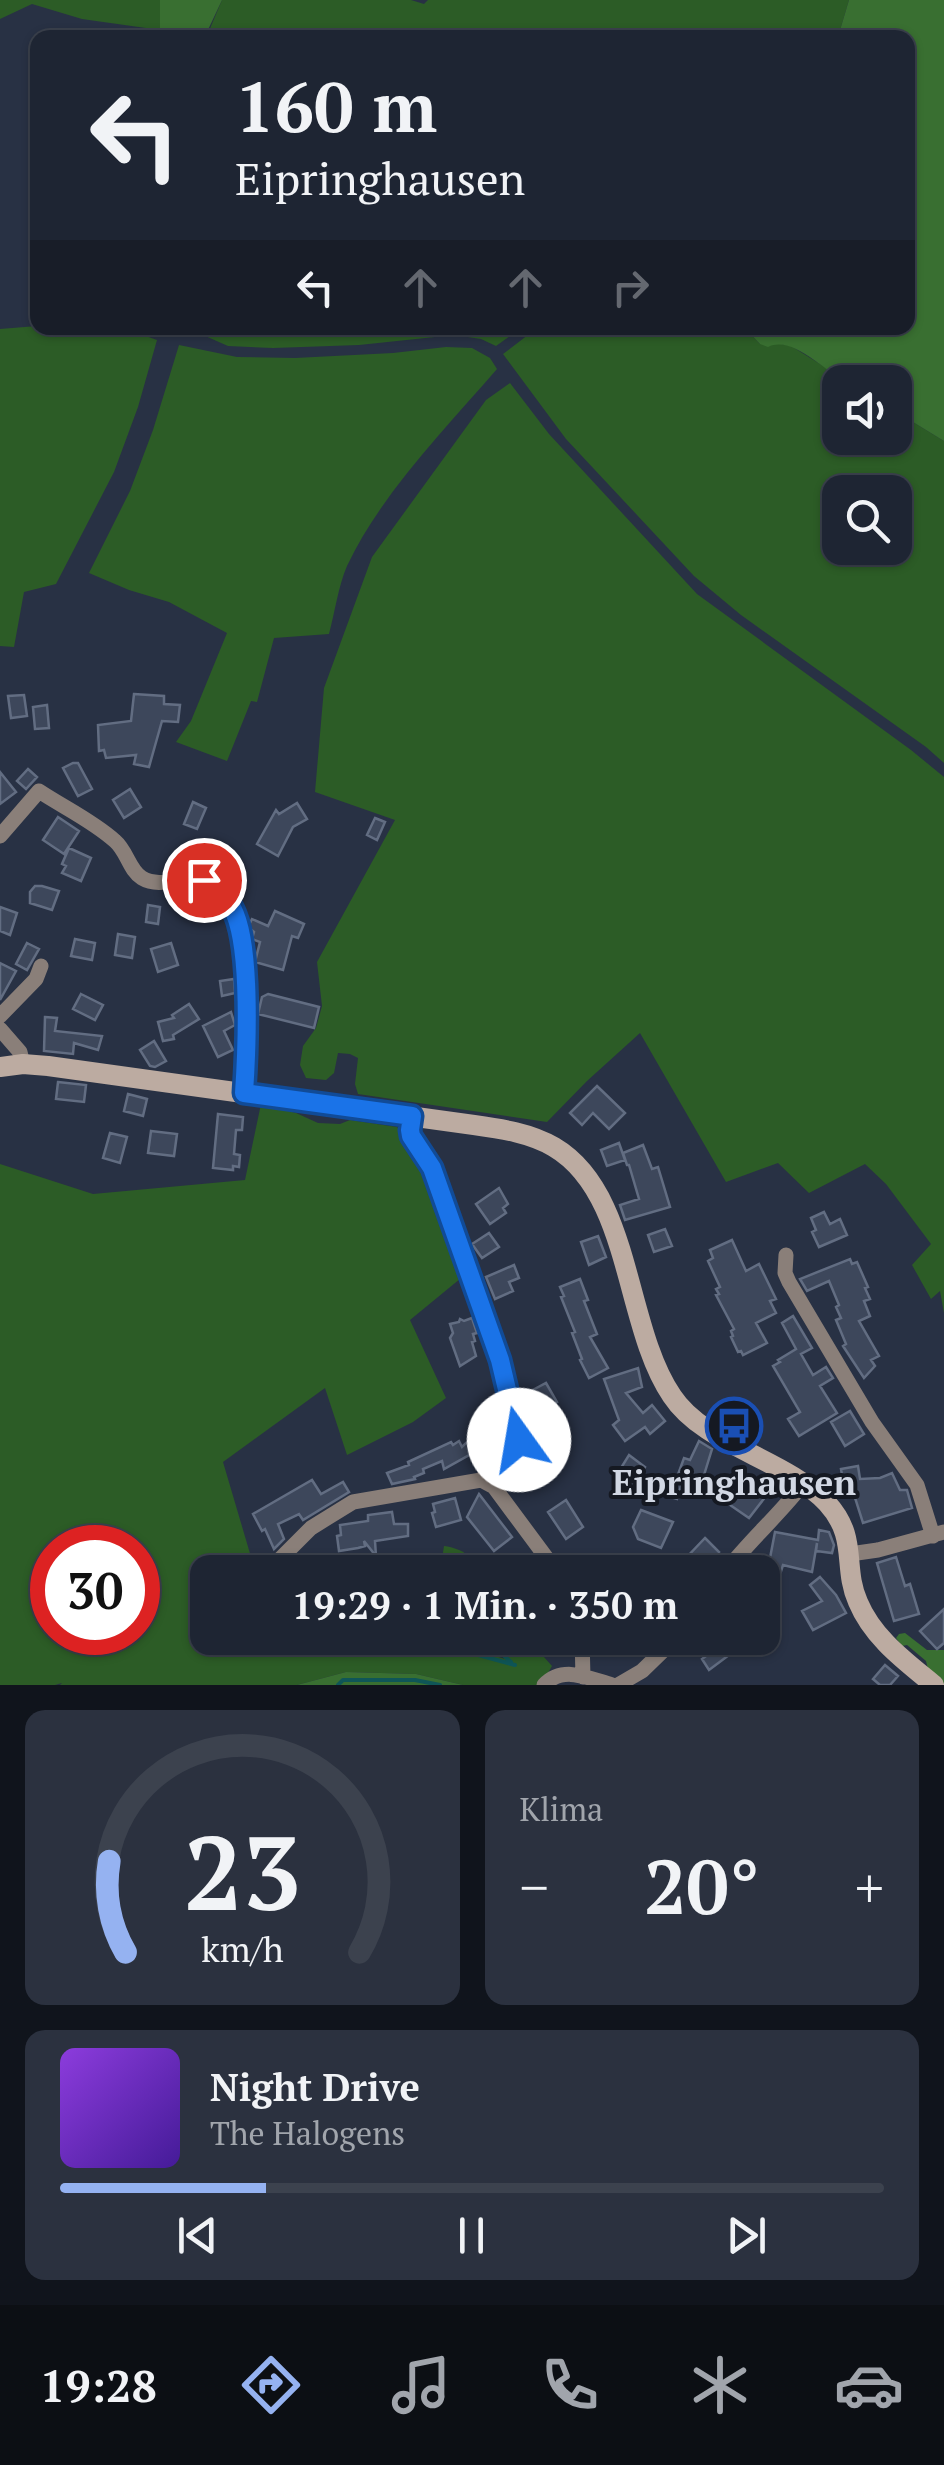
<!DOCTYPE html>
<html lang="de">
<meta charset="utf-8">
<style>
:root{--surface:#1e2533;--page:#2b313f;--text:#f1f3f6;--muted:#a1a5ac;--line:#3c424e;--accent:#95b2f1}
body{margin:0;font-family:"PT Serif",serif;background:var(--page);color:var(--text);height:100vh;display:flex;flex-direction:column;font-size:38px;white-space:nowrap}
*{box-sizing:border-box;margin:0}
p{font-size:32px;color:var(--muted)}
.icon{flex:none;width:55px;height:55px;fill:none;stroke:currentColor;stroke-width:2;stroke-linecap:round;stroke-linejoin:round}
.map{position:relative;height:1685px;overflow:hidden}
.details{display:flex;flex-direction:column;gap:25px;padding:25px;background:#10141c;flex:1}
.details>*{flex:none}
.top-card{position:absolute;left:30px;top:30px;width:885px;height:305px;border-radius:20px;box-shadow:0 2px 8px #0004,0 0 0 2px var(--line);background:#1e2533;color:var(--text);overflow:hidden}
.buttons{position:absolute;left:822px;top:365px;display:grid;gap:20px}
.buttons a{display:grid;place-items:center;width:90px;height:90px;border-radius:20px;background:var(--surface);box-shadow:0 2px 8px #0004,0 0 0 2px var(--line);font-size:50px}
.speed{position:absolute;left:30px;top:1525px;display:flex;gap:20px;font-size:50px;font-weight:700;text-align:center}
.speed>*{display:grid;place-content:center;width:130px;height:130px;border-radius:50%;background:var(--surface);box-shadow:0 2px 8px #0004,0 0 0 2px var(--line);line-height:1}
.speed .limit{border:15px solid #d22;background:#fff;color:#111}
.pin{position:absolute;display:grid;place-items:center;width:85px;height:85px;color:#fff;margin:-42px;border:5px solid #fff;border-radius:50%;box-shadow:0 2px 10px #0007}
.me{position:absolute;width:110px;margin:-55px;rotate:347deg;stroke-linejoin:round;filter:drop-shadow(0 0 8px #0008)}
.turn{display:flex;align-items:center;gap:35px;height:210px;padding:0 40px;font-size:45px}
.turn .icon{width:130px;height:130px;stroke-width:2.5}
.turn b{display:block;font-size:70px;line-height:85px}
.lanes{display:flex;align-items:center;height:95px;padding:0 40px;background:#0003;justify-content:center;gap:50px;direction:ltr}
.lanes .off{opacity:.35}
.big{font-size:75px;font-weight:800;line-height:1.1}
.details .tile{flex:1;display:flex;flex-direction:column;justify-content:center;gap:15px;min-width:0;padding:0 35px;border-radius:20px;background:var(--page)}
.details .dial{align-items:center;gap:0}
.dial svg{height:260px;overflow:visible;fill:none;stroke:var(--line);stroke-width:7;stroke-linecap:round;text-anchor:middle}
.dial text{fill:var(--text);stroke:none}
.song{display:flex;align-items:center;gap:30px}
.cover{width:120px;height:120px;border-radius:15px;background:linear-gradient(135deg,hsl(270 70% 55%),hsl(260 70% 35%))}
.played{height:10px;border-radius:5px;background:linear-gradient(90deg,var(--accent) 25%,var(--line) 25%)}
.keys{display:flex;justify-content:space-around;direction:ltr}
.heat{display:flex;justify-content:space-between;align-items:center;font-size:55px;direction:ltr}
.details .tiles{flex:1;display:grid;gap:25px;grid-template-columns:1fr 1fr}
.tile:last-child{grid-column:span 2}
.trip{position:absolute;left:190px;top:1555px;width:590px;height:100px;border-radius:20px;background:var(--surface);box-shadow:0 2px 8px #0004,0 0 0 2px var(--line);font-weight:800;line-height:100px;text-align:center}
.tabs{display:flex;height:160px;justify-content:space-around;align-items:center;background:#0c0f14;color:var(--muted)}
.tabs .icon{width:70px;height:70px}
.tabs .current{color:var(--accent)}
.tabs b{font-size:45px;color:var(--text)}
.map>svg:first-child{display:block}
</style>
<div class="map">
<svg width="944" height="1685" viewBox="0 0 944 1685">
<rect width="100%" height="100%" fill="#283144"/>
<path fill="#2c5c26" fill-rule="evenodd" d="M0,0h160v30l-78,-11 -50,-15 -32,15z
M222,0h189l13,4 4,-4h421l-11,37 -632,1z
M37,326l39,2 67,7 14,5 -19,67 -24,65 -58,112 -32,8 -10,55 -14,-1v-317z
M194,328h327l-25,18 -15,-7 -27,-4 -95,10 -86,3 -45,-2 -25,-11z
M537,328h208l15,16 16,-1 15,3 58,36h-9v56h55v-27l49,30v322l-18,-16 -185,-132 -47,-39 -128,-137 -63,-85zM840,492h55v56h-55z
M179,345l58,12 58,1 98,-5 53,-6 26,1 18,10 7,11c-52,60 -116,125 -150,197 -9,21 -12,46 -18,68l-55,4 -17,64 -6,-1 -24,60 -51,-19 15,-21 36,-88 -58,-31 -40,-12 -40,-17 41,-82 23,-61z
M510,383l39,51 148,160 214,156 33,27v536l-4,-22 -9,8 -19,-34 19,-21 -45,-60 -21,-20 -56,29 -31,-30 -52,19 -86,-149 -53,48 -40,41 -189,-28 -3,-10 3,-26 -8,-4 -12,-1 -4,20 -8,7 -20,-2 -6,-13 3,-19 13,-18 6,-22 -5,-44 78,-142 -80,-28 9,-104 48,-131 114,-157z
M261,1104l35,9 22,10 22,1 10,-4 47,7 23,30 46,117 -56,46 36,78 -33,24 -66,33 -22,-67 -102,74 31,105 28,-1 18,-11 6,17h-98v66h229l68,21 -23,-21h45l25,28 -11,19h-78l-47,-11 -70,-2 -49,13h-237l2,-2 -7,2h-55v-521l93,30 152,-14zM52,1548h86v84h-86z
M444,1546c20,3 28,11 41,26h-45z"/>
<path fill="#396f31" d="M160,0h62l-15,32 -47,-2z
M849,0h95v441l-49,-30v-29c-14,0 -36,4 -49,-1 -23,-10 -53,-46 -78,-34l-8,-3 -15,-16h163v-290l-70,-1z
M905,1633l22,17h17v35h-12l-6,-24 -19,-16 -5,1 -6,-8 3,-4z
M346,1672l70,2 47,11h-166z"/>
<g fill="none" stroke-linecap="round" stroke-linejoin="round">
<path stroke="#0f5657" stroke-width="4" d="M300,1567l3,5
M442,1572l2,-12
M416,1638l99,27
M484,1638l27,24
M338,1685l5,-5h72l25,5"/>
</g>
<path fill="#3d475b" stroke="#626d82" stroke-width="2.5" d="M134,694l30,2v8l16,1 -2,17 -16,-1 -13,46 -15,-3 2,-9 -30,3 -2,-8 -5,1 -1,-26 33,-4z
M24,695l3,21 -16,2 -3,-22z
M47,705l2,23 -14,1 -2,-22z
M73,763h5l14,26 -14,7 -15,-28z
M28,769l9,8 -11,12 -9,-8z
M0,772l16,20 -16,12z
M130,789l11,18 -17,11 -11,-18z
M193,802l13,6 -9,21 -13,-5z
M297,803l10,16 -14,8 -15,29 -21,-12 19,-34 3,4z
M58,817l21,14 -15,23 -21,-14z
M375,818l10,4 -8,18 -10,-5z
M69,848l22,10 -10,23 -19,-8 4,-7 -4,-2z
M202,851l16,9 -6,11 -18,-8z
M35,886h7l17,5 -7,19 -22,-7v-11z
M148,905l12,2 -2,17 -12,-2z
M0,907l17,6 -7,22 -10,-4z
M275,911l29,13 -6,14 -6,-2 -9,34 -28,-8 5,-20 -8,-3 2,-7 -6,-5 4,-8 16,7z
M118,934l17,3 -3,21 -17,-3z
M75,939l20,4 -3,17 -21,-4z
M27,943l12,6 -12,21 -11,-6z
M171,943l7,22 -20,7 -7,-23z
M0,963l16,8 -16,29z
M234,979l1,14 -13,3 -2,-15z
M81,994l22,11 -8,15 -22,-11z
M268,994l51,13 -5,21 -56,-14 4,-17z
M189,1004l10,15 -26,16 1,4 -11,2 -5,-19 16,-4 -2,-3z
M231,1012l4,13 -11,6 9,19 -15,7 -15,-31z
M45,1017l12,1 -2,13 47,5 -4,14 -24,-7 -1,11 -29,-3z
M154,1041l12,20 -11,6 -5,-1 -10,-16z
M58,1082l28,3 -2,17 -28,-3z
M597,1086l28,27 -16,16 -16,-16 -11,12 -12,-12z
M128,1094l19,5 -4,17 -19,-5z
M218,1114l25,3 -1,13h-6l-2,24 6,1 -1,12 -6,-1v4l-20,-2z
M151,1131l26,3 -3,22 -26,-3z
M110,1133l17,4 -7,26 -17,-5z
M619,1143l6,17 -18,6 -6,-16z
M643,1145l9,24 6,-2 12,40 -45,13 -5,-15 19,-6 -10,-34h-2l-4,-12z
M499,1188l9,16 -5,4 3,5 -16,11 -14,-20z
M824,1212l6,12 10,-5 7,16 -28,12 -7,-15 4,-2 -5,-12z
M665,1229l7,17 -18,6 -6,-17z
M489,1233l10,14 -17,11 -10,-14z
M598,1236l8,21 -17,8 -8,-23z
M732,1240l14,31 13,-7 17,35 -6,2 6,12 -20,10 11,20 -24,12 -2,-4 -3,1 -7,-15 2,-1 -2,-5 3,-2 -18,-34 3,-1 -3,-5 4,-2 -12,-26 5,-3 -3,-8z
M850,1259l2,5 5,-2 11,25 -3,1 5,11 -6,2 6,15 -11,5 20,35 -8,4 4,6 -11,12 -21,-32 3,-2 -10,-24 5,-2 -5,-11 3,-2 -10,-24 -22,10 -7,-12z
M514,1265l5,13 -10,4 4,9 -18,8 -9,-22z
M580,1279l8,21 -4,1 13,33 -7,3 18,31 -19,10 -9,-18 2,-1 -10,-26 3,-1 -14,-35 3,-1 -4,-9z
M793,1316l19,32 -11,6 12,21 13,-8 7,11 -13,8 17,27 -38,23 -11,-17 12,-7 -27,-46 7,-4 -2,-2 18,-11 -14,-26z
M472,1318l5,15 -4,1 2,7 -3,1 4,14 -16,10 -10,-28 3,-5 -3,-9 9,-2 1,-3 4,2z
M638,1368l4,19 -16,6 17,20 9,-8 13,16 -15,13 -5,-7 -20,14 -12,-16 6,-5 -15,-41z
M546,1383l11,19 -24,15 -9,-15 10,-5 -3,-6z
M850,1411l14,23 -19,12 -14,-24z
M489,1421l13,13 -18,17 -2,-3 -38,21 -2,-8 -19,8 1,4 -10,4 1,2 -23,5 -5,-11 22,-8 -1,-3 43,-20 2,3 6,-4 3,6z
M699,1441l13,8 -12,39 -18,-5 -5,16 -13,-4 5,-18 7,3 8,-22 6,2z
M629,1455l16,12 -11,19 -18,-10z
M858,1466l2,13 20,-1 12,-5 8,17h7l5,18 -49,15 -12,-38 -7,2 -3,-18z
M759,1477l14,10 -24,31 -32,-22 8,-11 14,10 6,-9 5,3z
M312,1480l9,14 22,-12 6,10 -46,28 -4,-6 -21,10 6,15 -10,10 -9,-20 -3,2 -9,-17z
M479,1494l33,43 -18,14 -27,-34z
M455,1498l6,22 -25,7 -4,-14 3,-1 -2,-8z
M566,1500l17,27 -17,12 -18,-27z
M641,1510l32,12 -12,26 -23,-9 -5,-12z
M392,1512l2,12h14v12l-33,5 1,15 -12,-15 1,5 -7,2 -19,3 -2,-15 4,-1 -1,-10 28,-4v-6z
M819,1530l10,2 5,13 -2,8 -16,-2 1,-8 -5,29 -29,-7 -7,22 -14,-4v-11h-3l5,-16 6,2 5,-26 43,8z
M705,1538l14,14 -15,15 -5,-5 -4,5 -9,-9z
M896,1557l9,29 5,-2 9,30 -25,7 -17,-58z
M820,1577l16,18 10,18 -33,17 -11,-19 20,-10 -12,-16z
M944,1609v34l-7,6 -17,-18z
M709,1638h19l9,11 -28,21 -7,-11 15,-11z
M885,1665l13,11 -8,9h-10l-7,-6z"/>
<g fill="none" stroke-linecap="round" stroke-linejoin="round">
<path stroke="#8a7f79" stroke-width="15" d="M0,836l39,-45c24,16 54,30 76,50 12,10 14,29 27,37 20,12 47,-5 67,4 47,22 38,167 35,211
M0,1016l36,-37 5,-13
M0,1029l20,23 3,12
M786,1255l-1,18 4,9 83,140 45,63 16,51
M481,1480l13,7 63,85
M850,1554l28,-4 66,-18
M277,1562l34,-34 42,-26 128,-22 38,-40 -19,-80 -68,-192 -21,-32v-20
M725,1572c24,-31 54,-57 78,-88
M582,1638l1,39
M544,1685c19,-20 44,-7 68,0
M618,1685l24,-14 34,-33"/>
<path stroke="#bcaba1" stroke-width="20" d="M0,1067l23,-3 25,2 426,59c28,4 56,8 80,22 78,46 70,179 118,249 32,49 114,63 155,107 32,35 15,63 31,99 15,36 47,59 76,83"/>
</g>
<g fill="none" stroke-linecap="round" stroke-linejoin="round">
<g stroke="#114b97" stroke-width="25">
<path id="route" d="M204,880c14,6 25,19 31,34 16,39 12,135 9,179l168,23 -2,14 1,6 21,32 68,192 19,80"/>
</g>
<use href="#route" stroke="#1a73e8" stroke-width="18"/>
</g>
<defs>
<g id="bus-ring" transform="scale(2.875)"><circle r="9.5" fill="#151922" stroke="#1a4fb4" stroke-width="1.5"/><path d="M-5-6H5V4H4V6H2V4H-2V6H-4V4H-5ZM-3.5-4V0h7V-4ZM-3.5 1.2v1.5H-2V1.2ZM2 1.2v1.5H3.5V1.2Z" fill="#1a4fb4"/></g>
</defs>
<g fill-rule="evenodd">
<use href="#bus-ring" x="734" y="1426"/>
</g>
<g text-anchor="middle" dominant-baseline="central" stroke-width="8" stroke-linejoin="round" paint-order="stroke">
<g font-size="35" font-weight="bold" fill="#d2d8e4" stroke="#151922">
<text x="734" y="1482">Eipringhausen</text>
</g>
</g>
</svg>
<div class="buttons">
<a><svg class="icon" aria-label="sound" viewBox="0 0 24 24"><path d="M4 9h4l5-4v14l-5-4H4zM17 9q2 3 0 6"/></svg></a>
<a><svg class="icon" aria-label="search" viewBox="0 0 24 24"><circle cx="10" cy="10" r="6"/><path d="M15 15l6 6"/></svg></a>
</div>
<div class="speed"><div class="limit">30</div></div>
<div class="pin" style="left:204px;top:880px;background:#d93025"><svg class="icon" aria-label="arrive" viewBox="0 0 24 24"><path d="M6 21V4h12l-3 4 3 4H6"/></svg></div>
<svg class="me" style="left:519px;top:1440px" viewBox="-20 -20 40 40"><circle r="19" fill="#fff"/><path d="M0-13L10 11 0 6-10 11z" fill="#1a73e8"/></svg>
<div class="trip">19:29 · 1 Min. · 350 m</div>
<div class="top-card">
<div class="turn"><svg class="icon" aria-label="left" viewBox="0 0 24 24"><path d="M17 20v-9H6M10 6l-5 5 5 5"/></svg><div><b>160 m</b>Eipringhausen</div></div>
<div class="lanes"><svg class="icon" aria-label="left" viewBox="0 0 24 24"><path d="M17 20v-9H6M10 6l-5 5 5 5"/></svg><svg class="icon off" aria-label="ahead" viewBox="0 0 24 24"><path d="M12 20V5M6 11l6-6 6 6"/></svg><svg class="icon off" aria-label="ahead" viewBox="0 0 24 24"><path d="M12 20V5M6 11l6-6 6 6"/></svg><svg class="icon off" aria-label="right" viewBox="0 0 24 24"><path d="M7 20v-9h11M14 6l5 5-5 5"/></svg></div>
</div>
</div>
<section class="details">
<div class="tiles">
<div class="tile dial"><svg viewBox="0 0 100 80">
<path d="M14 69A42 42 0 1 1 86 69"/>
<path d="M14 69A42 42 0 0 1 9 41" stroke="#95b2f1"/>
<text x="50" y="56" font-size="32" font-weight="700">23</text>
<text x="50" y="72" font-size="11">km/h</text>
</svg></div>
<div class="tile"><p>Klima</p>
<div class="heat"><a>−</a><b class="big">20°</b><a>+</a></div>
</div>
<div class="tile">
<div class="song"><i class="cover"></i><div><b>Night Drive</b><p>The Halogens</p></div></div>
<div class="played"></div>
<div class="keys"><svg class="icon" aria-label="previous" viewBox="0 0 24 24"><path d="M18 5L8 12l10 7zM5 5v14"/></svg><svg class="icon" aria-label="pause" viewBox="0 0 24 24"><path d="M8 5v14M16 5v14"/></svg><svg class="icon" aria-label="next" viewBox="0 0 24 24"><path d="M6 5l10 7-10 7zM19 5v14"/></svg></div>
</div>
</div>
</section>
<nav class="tabs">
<b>19:28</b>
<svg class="icon current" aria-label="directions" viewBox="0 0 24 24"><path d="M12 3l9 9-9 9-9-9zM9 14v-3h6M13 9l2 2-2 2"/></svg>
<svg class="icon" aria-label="music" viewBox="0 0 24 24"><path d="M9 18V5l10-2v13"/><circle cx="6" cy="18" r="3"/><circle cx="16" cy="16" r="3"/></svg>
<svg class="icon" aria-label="phone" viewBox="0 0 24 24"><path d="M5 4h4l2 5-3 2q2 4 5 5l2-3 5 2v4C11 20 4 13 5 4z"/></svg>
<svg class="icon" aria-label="climate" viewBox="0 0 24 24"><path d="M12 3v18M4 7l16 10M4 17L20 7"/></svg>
<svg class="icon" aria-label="car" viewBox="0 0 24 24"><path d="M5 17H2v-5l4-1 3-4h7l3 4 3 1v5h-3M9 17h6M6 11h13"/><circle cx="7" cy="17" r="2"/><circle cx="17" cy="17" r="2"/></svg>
</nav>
